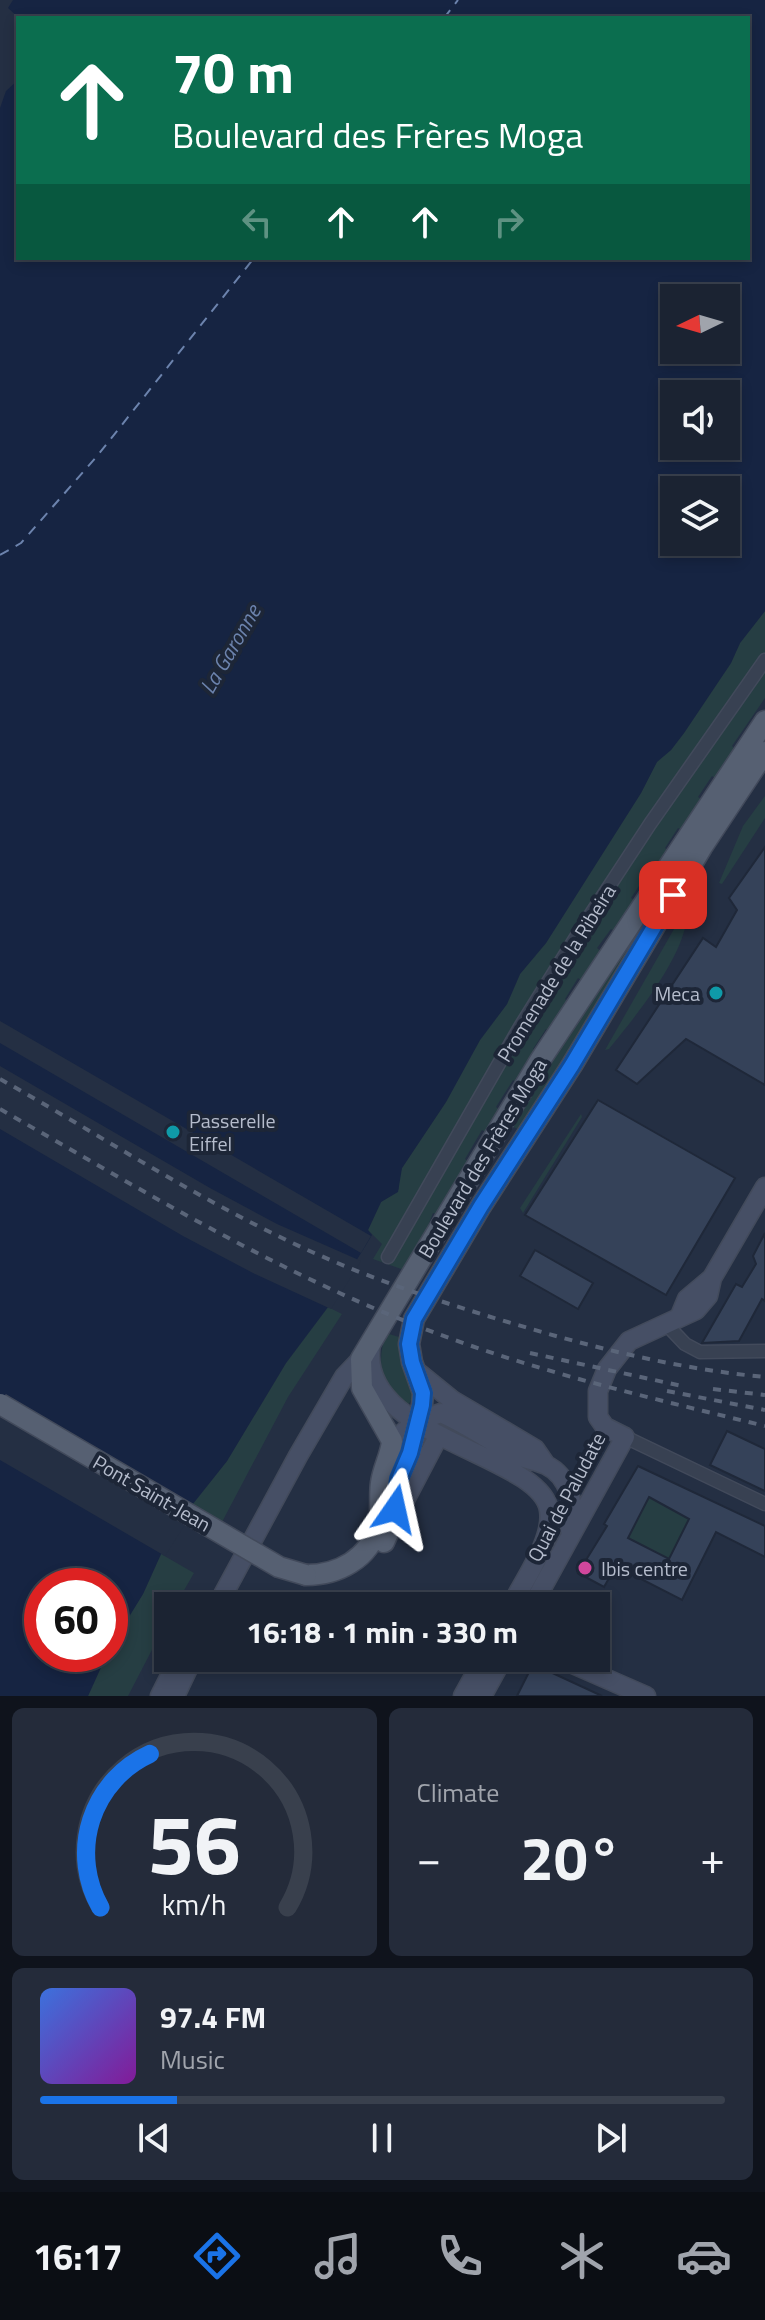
<!DOCTYPE html>
<meta charset="utf-8">
<style>
:root{--surface:#1b2332;--page:#242b3a;--text:#f1f3f6;--muted:#a0a4ac;--line:#39404d;--accent:#1a73e8}
body{margin:0;font-family:"Titillium Web",sans-serif;background:var(--page);color:var(--text);height:100vh;display:flex;flex-direction:column;font-size:30px;white-space:nowrap}
*{box-sizing:border-box;margin:0}
p{font-size:26px;color:var(--muted)}
.icon{flex:none;width:44px;height:44px;fill:none;stroke:currentColor;stroke-width:2;stroke-linecap:round;stroke-linejoin:round}
.map{position:relative;height:1696px;overflow:hidden}
.details{display:flex;flex-direction:column;gap:12px;padding:12px;background:#0f131c;flex:1}
.details>*{flex:none}
.top-card{position:absolute;left:16px;top:16px;width:734px;height:244px;border-radius:0px;box-shadow:0 4px 12px #0003,0 0 0 2px var(--line);background:#0b6e4f;color:#fff;overflow:hidden}
.needle{width:52px;rotate:265deg}
.fabs{position:absolute;left:660px;top:284px;display:grid;gap:16px}
.fabs a{display:grid;place-items:center;width:80px;height:80px;border-radius:0px;background:var(--surface);box-shadow:0 4px 12px #0003,0 0 0 2px var(--line);font-size:40px}
.speed{position:absolute;left:24px;top:1568px;display:flex;gap:16px;font-size:40px;font-weight:700;text-align:center}
.speed>*{display:grid;place-content:center;width:104px;height:104px;border-radius:50%;background:var(--surface);box-shadow:0 4px 12px #0003,0 0 0 2px var(--line);line-height:1}
.speed .limit{border:12px solid #d22;background:#fff;color:#111}
.pin{position:absolute;display:grid;place-items:center;width:68px;height:68px;color:#fff;margin:-34px;border-radius:16px;box-shadow:0 4px 12px #0006}
.me{position:absolute;width:88px;margin:-44px;rotate:11deg;stroke-linejoin:round;filter:drop-shadow(0 0 6px #0008)}
.turn{display:flex;align-items:center;gap:28px;height:168px;padding:0 24px;font-size:36px}
.turn .icon{width:104px;height:104px;stroke-width:2.5}
.turn b{display:block;font-size:56px;line-height:68px}
.lanes{display:flex;align-items:center;height:76px;padding:0 24px;background:#0003;justify-content:center;gap:40px;direction:ltr}
.lanes .off{opacity:.35}
.big{font-size:60px;font-weight:700;line-height:1.1}
.details .card{flex:1;display:flex;flex-direction:column;justify-content:center;gap:12px;min-width:0;padding:0 28px;border-radius:12px;background:var(--page)}
.details .dial{align-items:center;gap:0}
.dial svg{height:208px;overflow:visible;fill:none;stroke:var(--line);stroke-width:7;stroke-linecap:round;text-anchor:middle}
.dial text{fill:var(--text);stroke:none}
.song{display:flex;align-items:center;gap:24px}
.cover{width:96px;height:96px;border-radius:12px;background:linear-gradient(135deg,hsl(220 70% 55%),hsl(290 70% 35%))}
.played{height:8px;border-radius:4px;background:linear-gradient(90deg,var(--accent) 20%,var(--line) 20%)}
.keys{display:flex;justify-content:space-around;direction:ltr}
.heat{display:flex;justify-content:space-between;align-items:center;font-size:44px;direction:ltr}
.details .tiles{flex:1;display:grid;gap:12px;grid-template-columns:1fr 1fr}
.card:last-child{grid-column:span 2}
.trip{position:absolute;left:154px;top:1592px;width:456px;height:80px;border-radius:0px;background:var(--surface);box-shadow:0 4px 12px #0003,0 0 0 2px var(--line);font-weight:700;line-height:80px;text-align:center}
.tabs{display:flex;height:128px;justify-content:space-around;align-items:center;background:#0b0e14;color:var(--muted)}
.tabs .icon{width:56px;height:56px}
.tabs .current{color:var(--accent)}
.tabs b{font-size:36px;color:var(--text)}
.map>svg:first-child{display:block}
</style>
<div class="map">
<svg width="765" height="1696" viewBox="0 0 765 1696">
<rect width="100%" height="100%" fill="#242f43"/>
<path fill="#263e43" d="M765,611v87l-33,48 5,5 -19,29 -6,-4 -14,21 6,4 -20,30 -6,-3 -13,20 5,4 -15,22 -6,-3 -18,27 5,3 -20,31 -5,-3 -14,19 5,4 -19,29 -5,-3 -13,21 4,4 -18,29 -5,-3 -13,20 5,4 -20,30 -5,-3 -17,27 5,4 -14,22 -5,-3 -17,29 5,4 -30,53 -7,-3 -10,26 -19,31 -31,-11 9,-15 -14,-14 13,-28 18,-13 -1,-11 4,-10 44,-66 34,-62 27,-36 13,-30 26,-31 95,-150 16,-32 14,-11 13,-17 47,-70 9,-20z
M765,796v22l-43,66 -3,-1 24,-57z
M720,799l-198,332 -11,-5 2,-9z
M687,914c-1,41 -52,103 -78,135l-4,1 77,-135z
M581,1114l1,3 -59,96 -3,-5z
M328,1307l14,7 -54,83 -66,125 -30,-17 35,-44 59,-98z
M386,1333l16,5c0,10 -1,19 1,28 3,15 16,25 5,39 -28,-20 -32,-41 -22,-72z
M652,1495l1,4 36,20 -20,40 -41,-21 20,-38 -2,-4z
M161,1554l33,19 -19,33h-7v13l-40,77h-40l19,-42h3l2,-12 31,-48z"/>
<path fill="#162442" fill-rule="evenodd" d="M13,0h752v611l-25,32 -9,20 -47,70 -13,17 -14,12 -16,31 -95,150 -26,31 -13,30 -27,36 -34,62 -44,66 -4,24 -17,10 -13,28 4,5 -44,72 -42,56 -59,98 -35,44 -31,49 -18,40 -33,54v-62h-68v68h65l-19,42h-88v-1588l6,-17 12,-11v178h730v-240h-729l-11,-10zM674,298h52v52h-52zM674,394h52v52h-52zM674,490h52v52h-52z"/>
<path fill="#242f43" d="M0,1021l371,215 -10,17 -361,-210z
M0,1066l210,122 67,36 84,37 -30,48 -78,-36 -70,-37 -183,-107z
M0,1394l196,113 -31,49 -165,-96z"/>
<g fill="none" stroke-linecap="round" stroke-linejoin="round">
<path stroke="#6c83ad" stroke-width="2" stroke-dasharray="10 8" stroke-linecap="butt" d="M444,18l14,-18
M0,555l21,-12 77,-88 156,-197"/>
</g>
<path fill="#354259" stroke="#1f2839" stroke-width="2" fill-rule="evenodd" d="M765,847v238l-79,-46 -49,45 -21,-14 87,-132 13,9 21,-37 -8,-12z
M598,1100l137,78 -69,117 -141,-80z
M765,1233v68l-3,-2 -23,42 -37,2 34,-59 6,3 14,-23 -3,-8z
M535,1250l58,33 -15,26 -58,-33z
M727,1431l38,18v42l-55,-26z
M638,1466l127,60v31l-49,-25 -34,68 -66,-34 -12,21 -26,-14 29,-47 -3,-2zM649,1497l40,22 -20,40 -41,-21z
M533,1664l69,32h-85z"/>
<g fill="none" stroke-linecap="round" stroke-linejoin="round">
<g stroke="#424a5b" stroke-width="15">
<path id="street" d="M388,1257l132,-230 63,-101 67,-102 115,-164
M666,1324l19,20 15,8 65,-1
M625,1437l140,67"/>
</g>
<g stroke="#424a5b" stroke-width="21">
<path id="secondary" d="M680,1316l7,-17 25,-21
M371,1344c-17,94 169,109 178,166 5,29 -25,70 -38,96
M415,1370l37,30 83,49 11,16
M392,1441l26,-20 23,-8c25,11 48,27 71,40 13,7 23,7 34,12 25,12 29,42 24,65
M396,1517l43,-82
M217,1606l81,-150 46,-79 17,-18
M532,1606l93,-169 -20,-10 -7,-10v-26l9,-22 22,-28 67,-31 12,-14 4,-18 53,-91
M559,1658l87,38
M160,1696l19,-38
M175,1696l18,-38
M463,1696l21,-38
M482,1696l21,-38"/>
</g>
<g stroke="#424a5b" stroke-width="23">
<path id="primary" d="M384,1542l8,-18 7,-45 11,-26 12,-48 1,-12 -11,-31 -3,-18 5,-25 67,-113 91,-141 130,-218 63,-95
M306,1575c32,0 63,-16 72,-49 4,-14 1,-29 3,-43 2,-15 10,-28 11,-42l-30,-53 -1,-29 180,-300 224,-338"/>
</g>
<use href="#street" stroke="#384152" stroke-width="12"/>
<use href="#secondary" stroke="#464f65" stroke-width="18"/>
<use href="#primary" stroke="#566072" stroke-width="20"/>
<path stroke="#5a6579" stroke-width="4" stroke-dasharray="8 8" stroke-linecap="butt" d="M0,1079c91,51 180,109 274,155 76,38 156,65 237,89 84,25 167,46 254,54
M0,1109c135,77 269,159 415,216 113,45 232,72 350,101
M530,1353l152,33
M713,1389l52,6
M667,1391l98,19"/>
<g stroke="#424a5b" stroke-width="23" stroke-linecap="butt">
<path id="primary-bridge" d="M0,1404l279,163 27,8"/>
</g>
<use href="#primary-bridge" stroke="#566072" stroke-width="20"/>
</g>
<g fill="none" stroke-linecap="round" stroke-linejoin="round">
<g stroke="#114b97" stroke-width="20">
<path id="route" d="M395,1509l4,-30 11,-26 12,-48 1,-12 -11,-31 -3,-18 5,-25 67,-113 91,-141 101,-170"/>
</g>
<use href="#route" stroke="#1a73e8" stroke-width="14"/>
</g>
<g fill="#0f9aa8" stroke="#1d2637" stroke-width="3">
<circle cx="716" cy="993" r="8"/>
<circle cx="173" cy="1132" r="8"/>
</g>
<circle fill="#d1479c" stroke="#1d2637" stroke-width="3" cx="585" cy="1568" r="8"/>
<g text-anchor="middle" dominant-baseline="central" stroke-width="8" stroke-linejoin="round" paint-order="stroke">
<g font-size="20" fill="#b5bccc" stroke="#1d2637">
<text transform="translate(556 973) rotate(-58)">Promenade de la Ribeira</text>
<text transform="translate(482 1158) rotate(-59)">Boulevard des Frères Moga</text>
<text transform="translate(152 1493) rotate(30)">Pont Saint-Jean</text>
<text transform="translate(566 1497) rotate(-62)">Quai de Paludate</text>
</g>
<g font-size="20" fill="#b5bccc" stroke="#1d2637" text-anchor="start">
<text x="700" y="993" text-anchor="end">Meca</text>
<text x="189" y="1120">Passerelle<tspan x="189" dy="23">Eiffel</tspan></text>
<text x="601" y="1568">Ibis centre</text>
</g>
<g font-size="22" font-style="italic" fill="#6c83ad" stroke="#1d2637">
<text transform="translate(230 649) rotate(-60)">La Garonne</text>
</g>
</g>
</svg>
<div class="fabs">
<a><svg class="needle" viewBox="-14 -14 28 28"><path d="M0-13l5 13h-10z" fill="#e53935"/><path d="M0 13l5-13h-10z" fill="#a0a4ac"/></svg></a>
<a><svg class="icon" aria-label="sound" viewBox="0 0 24 24"><path d="M4 9h4l5-4v14l-5-4H4zM17 9q2 3 0 6"/></svg></a>
<a><svg class="icon" aria-label="layers" viewBox="0 0 24 24"><path d="M12 4l9 5-9 5-9-5zM3 14l9 5 9-5"/></svg></a>
</div>
<div class="speed"><div class="limit">60</div></div>
<div class="pin" style="left:673px;top:895px;background:#d93025"><svg class="icon" aria-label="arrive" viewBox="0 0 24 24"><path d="M6 21V4h12l-3 4 3 4H6"/></svg></div>
<svg class="me" style="left:395px;top:1509px" viewBox="-20 -20 40 40"><path d="M0-17L14 15 0 8-14 15z" fill="#1a73e8" stroke="#fff" stroke-width="4"/></svg>
<div class="trip">16:18 · 1 min · 330 m</div>
<div class="top-card">
<div class="turn"><svg class="icon" aria-label="ahead" viewBox="0 0 24 24"><path d="M12 20V5M6 11l6-6 6 6"/></svg><div><b>70 m</b>Boulevard des Frères Moga</div></div>
<div class="lanes"><svg class="icon off" aria-label="left" viewBox="0 0 24 24"><path d="M17 20v-9H6M10 6l-5 5 5 5"/></svg><svg class="icon" aria-label="ahead" viewBox="0 0 24 24"><path d="M12 20V5M6 11l6-6 6 6"/></svg><svg class="icon" aria-label="ahead" viewBox="0 0 24 24"><path d="M12 20V5M6 11l6-6 6 6"/></svg><svg class="icon off" aria-label="right" viewBox="0 0 24 24"><path d="M7 20v-9h11M14 6l5 5-5 5"/></svg></div>
</div>
</div>
<section class="details">
<div class="tiles">
<div class="card dial"><svg viewBox="0 0 100 80">
<path d="M14 69A42 42 0 1 1 86 69"/>
<path d="M14 69A42 42 0 0 1 33 10" stroke="#1a73e8"/>
<text x="50" y="56" font-size="32" font-weight="700">56</text>
<text x="50" y="72" font-size="11">km/h</text>
</svg></div>
<div class="card"><p>Climate</p>
<div class="heat"><a>−</a><b class="big">20°</b><a>+</a></div>
</div>
<div class="card">
<div class="song"><i class="cover"></i><div><b>97.4 FM</b><p>Music</p></div></div>
<div class="played"></div>
<div class="keys"><svg class="icon" aria-label="previous" viewBox="0 0 24 24"><path d="M18 5L8 12l10 7zM5 5v14"/></svg><svg class="icon" aria-label="pause" viewBox="0 0 24 24"><path d="M8 5v14M16 5v14"/></svg><svg class="icon" aria-label="next" viewBox="0 0 24 24"><path d="M6 5l10 7-10 7zM19 5v14"/></svg></div>
</div>
</div>
</section>
<nav class="tabs">
<b>16:17</b>
<svg class="icon current" aria-label="directions" viewBox="0 0 24 24"><path d="M12 3l9 9-9 9-9-9zM9 14v-3h6M13 9l2 2-2 2"/></svg>
<svg class="icon" aria-label="music" viewBox="0 0 24 24"><path d="M9 18V5l10-2v13"/><circle cx="6" cy="18" r="3"/><circle cx="16" cy="16" r="3"/></svg>
<svg class="icon" aria-label="phone" viewBox="0 0 24 24"><path d="M5 4h4l2 5-3 2q2 4 5 5l2-3 5 2v4C11 20 4 13 5 4z"/></svg>
<svg class="icon" aria-label="climate" viewBox="0 0 24 24"><path d="M12 3v18M4 7l16 10M4 17L20 7"/></svg>
<svg class="icon" aria-label="car" viewBox="0 0 24 24"><path d="M5 17H2v-5l4-1 3-4h7l3 4 3 1v5h-3M9 17h6M6 11h13"/><circle cx="7" cy="17" r="2"/><circle cx="17" cy="17" r="2"/></svg>
</nav>
